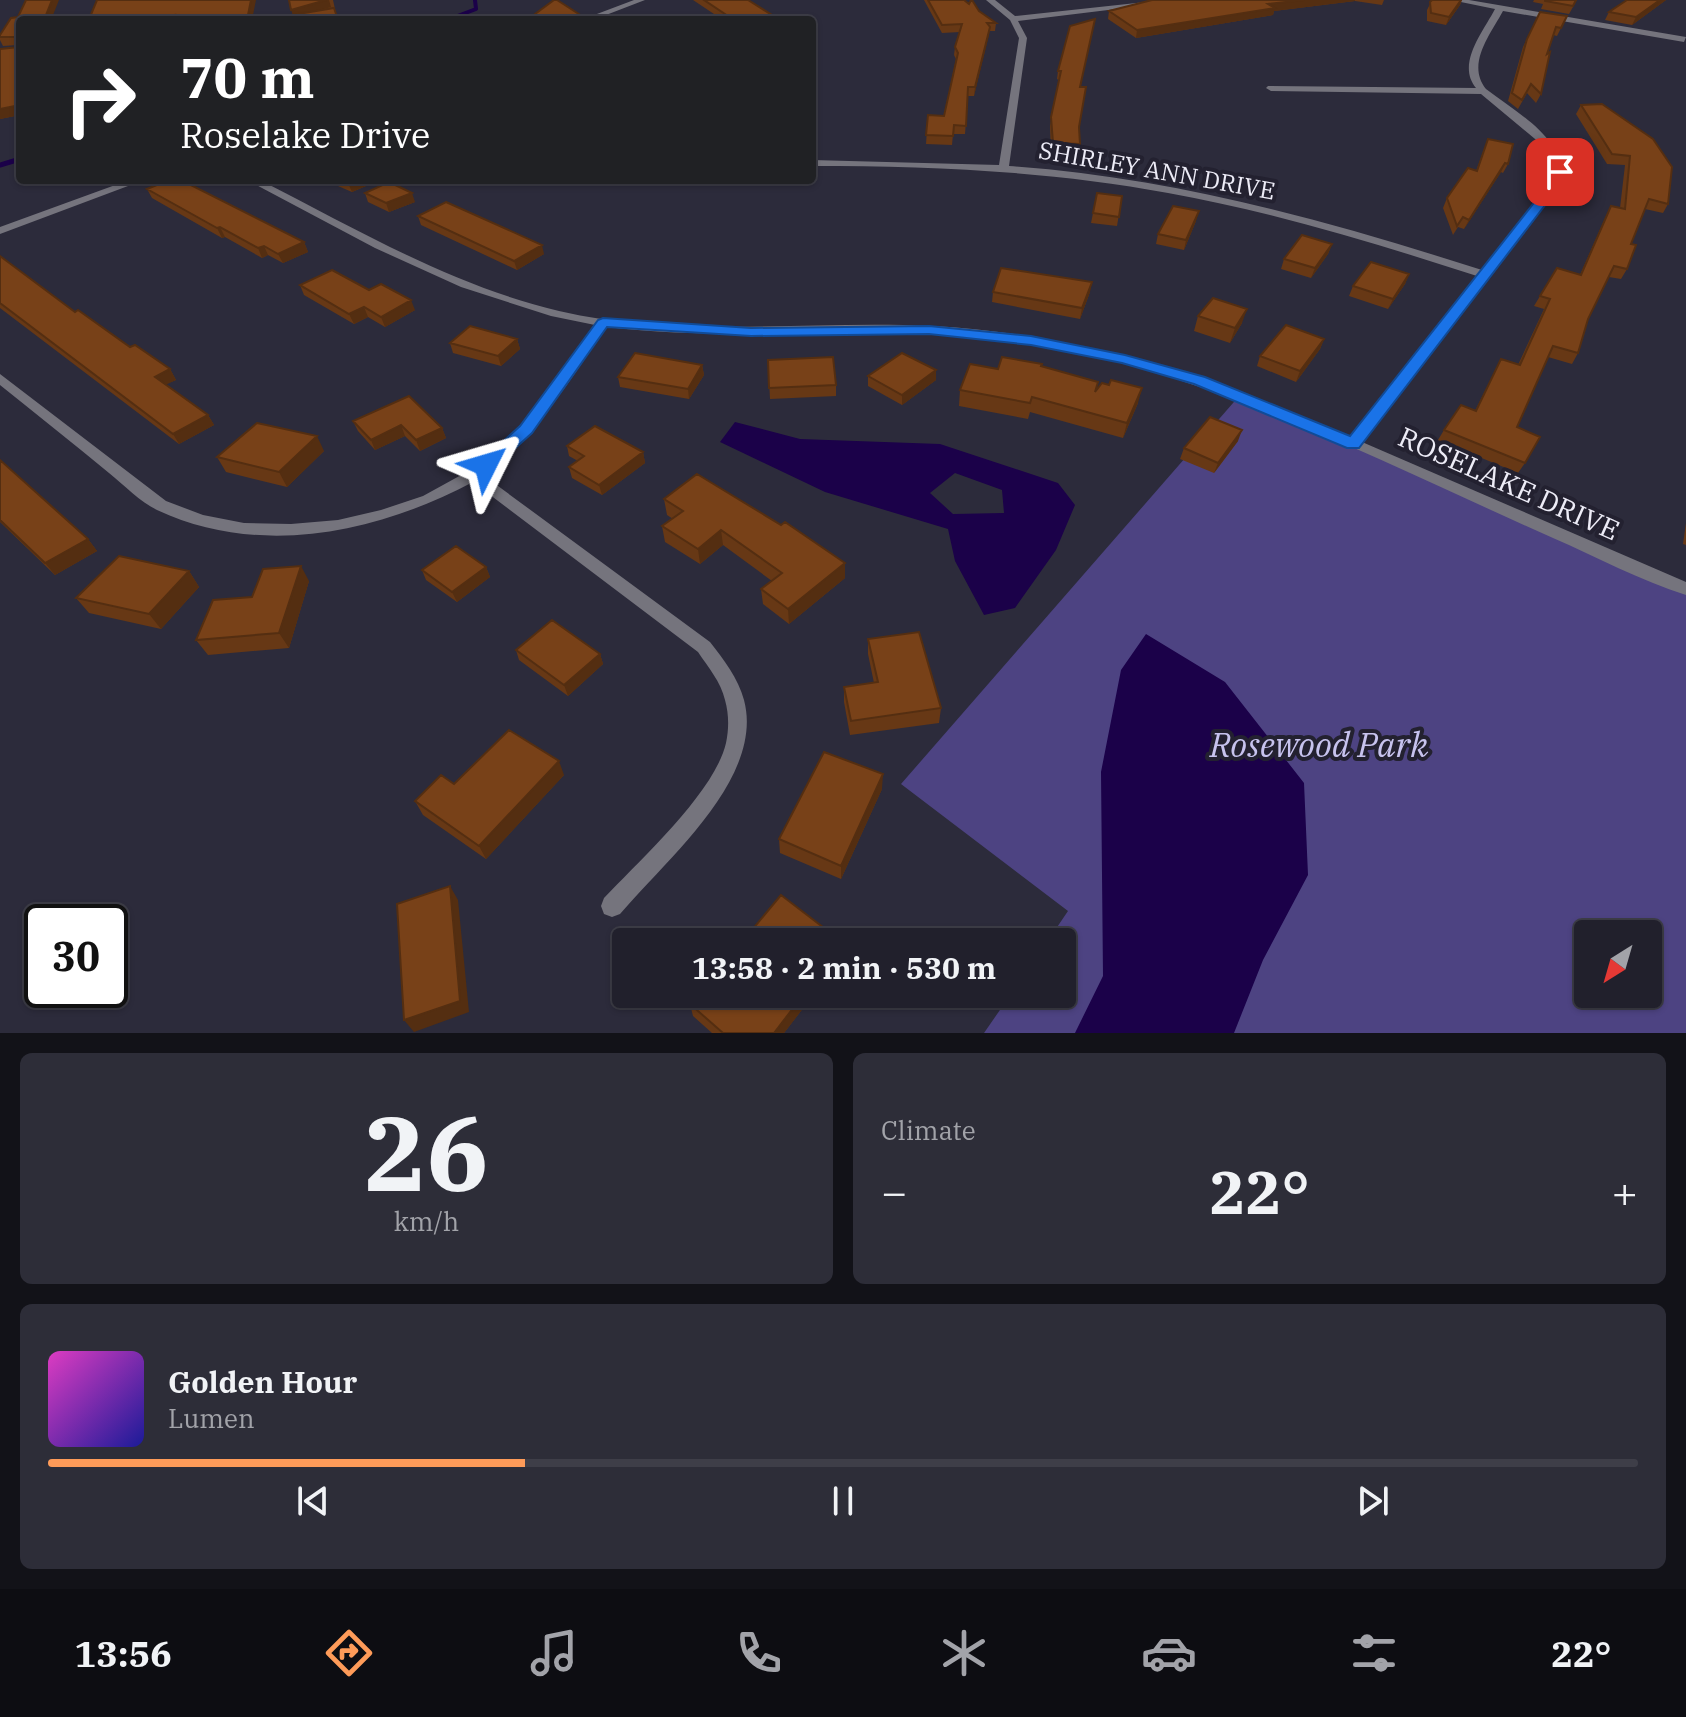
<!DOCTYPE html>
<meta charset="utf-8">
<style>
:root{--surface:#21202c;--page:#2d2d38;--text:#f1f3f6;--muted:#a2a3a9;--line:#3e3e48;--accent:#fe9b59}
body{margin:0;font-family:"IBM Plex Serif",serif;background:var(--page);color:var(--text);height:100vh;display:flex;flex-direction:column;font-size:30px;white-space:nowrap}
*{box-sizing:border-box;margin:0}
p{font-size:26px;color:var(--muted)}
.icon{flex:none;width:44px;height:44px;fill:none;stroke:currentColor;stroke-width:2;stroke-linecap:round;stroke-linejoin:round}
.map{position:relative;height:1033px;overflow:hidden}
.panel{display:flex;flex-direction:column;gap:20px;padding:20px;background:#121218;flex:1}
.panel>*{flex:none}
.top-card{position:absolute;left:16px;top:16px;width:800px;height:168px;border-radius:8px;box-shadow:0 2px 6px #0004,0 0 0 2px var(--line);background:#202124;color:#fff;overflow:hidden}
.needle{width:52px;rotate:217deg}
.tools{position:absolute;left:1574px;top:920px;display:grid;gap:16px}
.tools a{display:grid;place-items:center;width:88px;height:88px;border-radius:8px;background:var(--surface);box-shadow:0 2px 6px #0004,0 0 0 2px var(--line);font-size:40px}
.speed{position:absolute;left:24px;top:904px;display:flex;gap:16px;font-size:40px;font-weight:700;text-align:center}
.speed>*{display:grid;place-content:center;width:104px;height:104px;border-radius:50%;background:var(--surface);box-shadow:0 2px 6px #0004,0 0 0 2px var(--line);line-height:1}
.speed .limit{border:4px solid #111;border-radius:12px;background:#fff;color:#111}
.pin{position:absolute;display:grid;place-items:center;width:68px;height:68px;color:#fff;margin:-34px;border-radius:16px;box-shadow:0 4px 12px #0006}
.me{position:absolute;width:88px;margin:-44px;rotate:50deg;stroke-linejoin:round;filter:drop-shadow(0 0 6px #0008)}
.turn{display:flex;align-items:center;gap:28px;height:168px;padding:0 32px;font-size:36px}
.turn .icon{width:104px;height:104px;stroke-width:2.5}
.turn b{display:block;font-size:56px;line-height:68px}
.big{font-size:60px;font-weight:700;line-height:1.1}
.panel .widget{flex:1;display:flex;flex-direction:column;justify-content:center;gap:12px;min-width:0;padding:0 28px;border-radius:12px;background:var(--page)}
.panel .dial{align-items:center;gap:0}
.dial b{font-size:104px;line-height:1}
.song{display:flex;align-items:center;gap:24px}
.cover{width:96px;height:96px;border-radius:12px;background:linear-gradient(135deg,hsl(310 70% 55%),hsl(240 70% 35%))}
.played{height:8px;border-radius:4px;background:linear-gradient(90deg,var(--accent) 30%,var(--line) 30%)}
.keys{display:flex;justify-content:space-around;direction:ltr}
.heat{display:flex;justify-content:space-between;align-items:center;font-size:44px;direction:ltr}
.panel .tiles{flex:1;display:grid;gap:20px;grid-template-columns:1fr 1fr}
.widget:last-child{grid-column:span 2}
.trip{position:absolute;left:612px;top:928px;width:464px;height:80px;border-radius:8px;background:var(--surface);box-shadow:0 2px 6px #0004,0 0 0 2px var(--line);font-weight:700;line-height:80px;text-align:center}
.menu{display:flex;height:128px;justify-content:space-around;align-items:center;background:#0d0d12;color:var(--muted)}
.menu .icon{width:56px;height:56px}
.menu .current{color:var(--accent)}
.menu b{font-size:36px;color:var(--text)}
.map>svg:first-child{display:block}
</style>
<div class="map">
<svg width="1686" height="1033" viewBox="0 0 1686 1033">
<rect width="100%" height="100%" fill="#2c2b3b"/>
<path fill="#4d4382" fill-rule="evenodd" d="M1240,395l446,194v444h-702l27,-39h51v-52h-15l21,-31 -167,-127zM1588,934h60v60h-60z"/>
<path fill="#1b0149" fill-rule="evenodd" d="M735,422l65,17 140,5 118,39 17,22 -19,45 -41,58 -31,7 -29,-54 -7,-32 -123,-37 -105,-50zM955,473l47,17 2,23 -51,1 -23,-21z
M1146,634l79,48 79,101 4,92 -45,85 -29,73h-159l28,-57 -2,-204 20,-102z"/>
<g fill="none" stroke-linecap="round" stroke-linejoin="round">
<path stroke="#1b0149" stroke-width="4" d="M447,20l29,-11 -1,-9"/>
<path stroke="#1b0149" stroke-width="5" d="M0,165l20,-6"/>
<path fill="#75747d" fill-rule="evenodd" d="M634,0h11l-52,20h-12z
M986,0h9l20,16 149,-16h26l-172,21 9,17 -18,128c163,11 319,55 473,104l71,-89v-13l-12,-24 -60,-50 -210,-3 -5,-3 2,-2 208,2c-20,-24 7,-56 19,-79l-44,-9h18l217,37 -2,5 -181,-31c-13,24 -37,53 -17,78 31,24 78,48 77,92l-201,261 324,140v13c-45,-14 -89,-38 -133,-57 -140,-62 -288,-138 -436,-176 -68,-18 -138,-27 -209,-29 -101,-2 -201,6 -302,-6 -36,54 -70,108 -123,148l227,167c14,18 28,36 34,58 20,75 -71,154 -116,205l-8,9 -8,3 -8,-3 -3,-8 3,-8c35,-37 111,-106 122,-155 3,-14 3,-29 -1,-43 -4,-18 -17,-33 -27,-48l-225,-170c-96,51 -213,76 -316,28 -17,-8 -33,-25 -48,-37 -36,-30 -73,-59 -109,-88v-11l166,127 37,14 41,8 47,1 47,-4 43,-10 42,-14 40,-22 35,-26 28,-29 69,-94 -44,-9 -90,-29 -86,-39 -128,-68h13c96,49 193,106 299,131 122,28 249,9 373,15 147,7 284,54 419,111l126,-161c-102,-33 -204,-64 -309,-83 -118,-22 -237,-27 -356,-27v-6l187,5 20,-127 -9,-18z
M129,180h15l-144,54v-7z"/>
</g>
<path fill="#673815" d="M289,0h44l2,9 -42,6z
M693,0h55l32,20h-57z
M924,0h40l32,23 -1,8h-6l-15,65h-6l-3,38h-12l-1,11 -26,-1 2,-29 16,1 12,-57 -2,-4 1,-8 5,-15 -18,1z
M1153,0h231l-2,5 -27,-4 -81,10 -1,4 -137,23 -28,-19 1,-8z
M1432,0h30l-2,5 -14,20 -19,-4v-11z
M1534,0h43l-8,14 -28,-5 2,-5 -10,-2z
M1627,0h39l-34,25 -27,-5 4,-8z
M1540,12l27,4 -10,20 -4,-1 -6,19 -6,40 -5,9 -9,-10 -9,16 -10,-8 15,-54z
M20,20v95l-20,4v-70l18,-2v-2l-15,1 -3,-6v-5z
M1070,26l10,61 -1,40 1,17 -1,9 -28,-1 -1,-26 9,-46 -2,-1 1,-8z
M1602,104l66,100 -5,9 -18,-4 -14,35 -4,25 -6,10 -12,-2 -21,42 -10,34 -6,11 -24,-7 -31,70 8,36 -7,10 -80,-33 6,-10 31,-19 26,-52 17,6 26,-56 -10,-3 23,-38 23,7 26,-59 5,-10 9,2 5,-43 -18,-1 -31,-50 5,-9z
M1488,139l20,25 -5,9 -2,-1 -37,57 -6,-2 -5,8 -10,-27 4,-10 29,-27z
M324,180h56l-28,12z
M147,189l157,53 4,10 -25,11 -15,-8 -6,3 -37,-21 -3,1 -70,-40z
M365,193l50,9 -26,10 -21,-10z
M1097,193l25,3 -5,30 -26,-3z
M418,216l126,38 -27,16 -96,-45z
M1196,221l-12,29 -28,-6 2,-10z
M1332,244l-4,10 -17,24 -30,-9 3,-10z
M0,256l75,56 55,35 40,22 6,11 -10,4 42,31 6,10 -35,19 -179,-136z
M1409,274l-4,10 -17,25 -39,-13 4,-10z
M300,285l115,25 -30,17 -17,-10 -14,7 -50,-29z
M993,292h97l-10,27 -88,-17z
M1198,316l44,7 -12,20 -36,-12z
M517,339l3,10 -19,17 -48,-13 -3,-10z
M1324,339l-4,10 -24,33 -39,-16 3,-10z
M768,360l68,25v11l-66,3z
M702,365l2,10 -15,24 -69,-12 -2,-10z
M1041,366l55,24 42,13 -15,35 -93,-26 -2,7 -69,-13 1,-16 38,-21z
M868,376l68,4 -34,25 -34,-19z
M353,421l89,7 4,10 -26,13 -15,-15 -30,14 -17,-19z
M1238,441l-24,32 -34,-14 4,-11z
M567,446l76,6 2,11 -43,32 -30,-17 -3,-11 9,-6 -9,-5z
M324,451l-37,36 -61,-15 -9,-15z
M0,460l88,79 9,12 -42,24 -55,-53z
M664,499l181,64v15l-56,46 -26,-20 -2,-15 11,-8 -49,-36 -23,19 -35,-22 -3,-16 11,-7 -6,-4z
M1686,523v22l-3,-1z
M486,567l4,10 -33,25 -31,-22 -4,-10z
M189,571l10,16 -38,42 -72,-16 -13,-15z
M309,581l-20,67 -81,7 -12,-15 56,-43z
M868,639l73,69 -2,15 -89,12 -6,-33v-15l30,-4 -6,-29z
M516,650l84,4 3,10 -35,32 -49,-36z
M564,775l-78,84 -63,-44 -8,-14 39,-17z
M882,789l-41,90 -61,-26 -1,-14z
M814,994l-30,39h-72l-19,-17 -3,-12z"/>
<path fill="#542e11" d="M52,0h7l-8,20h-7z
M251,0h5l-4,20h-5z
M326,0h3l2,7 -37,10 -3,-7z
M1304,0h51v1l-81,10 -1,4 -137,23 1,-8 131,-26z
M1461,0l-1,5 -14,20 3,-8z
M1660,0h6l-34,25 4,-8z
M175,15l3,5h-46z
M990,27l-1,8 -15,61 1,-9z
M20,105v10l-20,4v-10z
M1505,163l-4,9 -37,57 5,-9z
M355,180h25l-28,12 -4,-9z
M412,193l3,9 -26,10 -3,-9z
M1199,211l-3,10 -12,29 2,-10z
M220,227l5,10 -3,1 -5,-10z
M304,242l4,10 -25,11 -5,-9z
M1332,244l-4,10 -17,24 4,-10z
M542,245l2,9 -27,16 -3,-9z
M264,246l4,9 -6,3 -4,-10z
M1409,274l-4,10 -17,25 5,-10z
M1092,282l-2,10 -10,27 2,-11z
M411,300l4,10 -30,17 -4,-10z
M364,307l4,10 -14,7 -5,-10z
M1247,309l-5,14 -12,20 5,-15z
M517,339l3,10 -19,17 -3,-10z
M1324,339l-4,10 -24,33 4,-11z
M702,365l2,10 -15,24 -1,-10z
M170,369l6,11 -15,7 -6,-10z
M936,370v10l-34,25v-10z
M1142,388l-4,15 -15,35 4,-15z
M208,415l6,10 -35,19 -6,-10z
M401,425l4,11 -30,14 -4,-10z
M442,428l4,10 -26,13 -4,-11z
M1242,430l-4,11 -24,32 4,-10z
M317,436l7,15 -37,36 -8,-15z
M643,452l2,11 -43,32 -3,-10z
M721,530l2,15 -23,19 -2,-15z
M88,539l9,12 -42,24 -10,-12z
M845,563v15l-56,46 -1,-15z
M301,566l8,15 -20,67 -10,-15z
M486,567l4,10 -33,25 -5,-10z
M189,571l10,16 -38,42 -12,-15z
M600,654l3,10 -35,32 -4,-11z
M559,761l5,14 -78,84 -7,-13z
M883,774l-1,15 -41,90v-13z
M450,886l8,14 11,112 -55,20 -10,-12z
M824,928v14h-11z
M804,994h10l-30,39h-10z"/>
<path fill="#784118" stroke="#542e11" stroke-width="2" d="M26,0h26l-8,20h-24v85l-20,4v-60l18,-2v-10h-18v-2l11,-17 7,-1z
M97,0h154l-4,20h-73l1,-5 -43,5h-69l27,-3z
M289,0h37l-35,10z
M554,0h3l31,20h-61z
M704,0h44l32,20h-46z
M928,0h36l5,4 2,-4h1l7,11 17,12h-9l3,4 -15,60h-7l-2,39 -12,-1 -1,11 -27,-1 2,-20 16,1 14,-63 -3,-6 7,-23 -20,1z
M1152,0h152l-36,4 7,4 -138,22 -28,-19z
M1432,0h29l-12,17 -18,-4 -1,-11z
M1545,0h31l-3,6 -28,-5z
M1627,0h33l-24,17 -27,-5z
M334,8l4,12h-45l-1,-5z
M1540,12l27,4 -6,12 -5,-1 -9,27 3,-2 -9,42 -10,-10 -9,16 -10,-7 15,-54z
M1095,19l-15,68h6l-7,40 1,17 -27,-1 -2,-26 10,-46h-3l12,-45z
M1602,104l51,35 19,28 -4,37 -19,-5 -18,45 5,1 -9,24 -13,-3 -26,53 -10,34 -25,-7 -36,81 23,10 -15,26 -81,-33 17,-25 15,6 25,-52 19,6 30,-66 -10,-3 17,-28 24,7 30,-69 14,3 5,-53 -18,-2 -31,-49z
M1488,139l25,5 -5,20 -3,-1 -36,57 -6,-3 -6,9 -10,-28 21,-30 9,3z
M169,180h12l123,62 -26,12 -14,-8 -6,2 -38,-21 -3,1 -70,-39z
M341,180h14l-7,3z
M389,182l23,11 -26,10 -21,-10z
M1097,193l25,3 -3,21 -26,-4z
M446,202l96,43 -28,16 -96,-45z
M1173,206l26,5 -13,29 -28,-6z
M1302,235l30,9 -17,24 -31,-9z
M0,256l75,56 3,-2 52,37 5,-2 35,24 -15,8 53,38 -35,19 -173,-131z
M1371,262l38,12 -16,25 -40,-13z
M1001,268l91,14 -10,26 -89,-16z
M332,270l37,20 12,-6 30,16 -30,17 -17,-10 -15,7 -49,-29z
M1213,298l34,11 -12,19 -37,-12z
M1286,325l38,14 -24,32 -40,-15z
M470,326l47,13 -19,17 -48,-13z
M635,353l67,12 -14,24 -70,-12z
M902,353l34,17 -34,25 -34,-19z
M833,357l3,28 -67,3 -1,-28z
M1002,357l40,7 -1,2 57,16 -3,10 7,-9 7,2 2,-5 31,8 -15,35 -95,-26 -2,6 -70,-13 10,-26 28,5z
M409,396l33,32 -26,12 -15,-15 -30,15 -18,-19z
M1210,417l32,13 -24,33 -34,-15z
M257,423l60,13 -38,36 -62,-15z
M595,426l48,26 -44,33 -30,-18 15,-11 -17,-10z
M0,460l88,79 -43,24 -45,-43z
M697,474l84,51 4,-3 60,41 -57,46 -27,-20 21,-16 -61,-43 -23,19 -36,-23 21,-15 -19,-12z
M456,546l30,21 -34,25 -30,-22z
M119,556l70,15 -40,43 -73,-16z
M301,566l-22,67 -83,7 17,-40 39,-3 11,-28z
M552,620l48,34 -36,31 -48,-35z
M919,632l22,76 -90,13 -7,-34 34,-5 -10,-43z
M509,730l50,31 -80,85 -64,-45 26,-26 13,9z
M824,752l59,22 -42,92 -62,-27z
M450,886l10,115 -56,19 -7,-116z
M781,895l43,33 -11,14h-71z
M698,994h106l-30,39h-51l-33,-29z"/>
<path fill="#1a73e8" stroke="#114b97" stroke-width="2" d="M1556,169l10,3 -4,11 -203,265h-12l-153,-64 -72,-21 -91,-18 -102,-11 -178,2 -144,-9 -75,106 -40,36 -6,1 -9,-5 43,-39 78,-106 5,-2 148,10 178,-2 102,10 94,19 80,22 145,59 202,-256z"/>
<g text-anchor="middle" dominant-baseline="central" stroke-width="8" stroke-linejoin="round" paint-order="stroke">
<g font-size="24" fill="#edecf7" stroke="#232130">
<text transform="translate(1157 170) rotate(10)">SHIRLEY ANN DRIVE</text>
</g>
<g font-size="28" fill="#edecf7" stroke="#232130">
<text transform="translate(1509 483) rotate(24)">ROSELAKE DRIVE</text>
</g>
<g font-size="34" font-style="italic" fill="#c7c3ee" stroke="#232130">
<text x="1319" y="744">Rosewood Park</text>
</g>
</g>
</svg>
<div class="tools">
<a><svg class="needle" viewBox="-14 -14 28 28"><path d="M0-13l5 13h-10z" fill="#e53935"/><path d="M0 13l5-13h-10z" fill="#a2a3a9"/></svg></a>
</div>
<div class="speed"><div class="limit">30</div></div>
<div class="pin" style="left:1560px;top:172px;background:#d93025"><svg class="icon" aria-label="arrive" viewBox="0 0 24 24"><path d="M6 21V4h12l-3 4 3 4H6"/></svg></div>
<svg class="me" style="left:486px;top:465px" viewBox="-20 -20 40 40"><path d="M0-17L14 15 0 8-14 15z" fill="#1a73e8" stroke="#fff" stroke-width="4"/></svg>
<div class="trip">13:58 · 2 min · 530 m</div>
<div class="top-card">
<div class="turn"><svg class="icon" aria-label="right" viewBox="0 0 24 24"><path d="M7 20v-9h11M14 6l5 5-5 5"/></svg><div><b>70 m</b>Roselake Drive</div></div>
</div>
</div>
<section class="panel">
<div class="tiles">
<div class="widget dial"><b>26</b><p>km/h</p></div>
<div class="widget"><p>Climate</p>
<div class="heat"><a>−</a><b class="big">22°</b><a>+</a></div>
</div>
<div class="widget">
<div class="song"><i class="cover"></i><div><b>Golden Hour</b><p>Lumen</p></div></div>
<div class="played"></div>
<div class="keys"><svg class="icon" aria-label="previous" viewBox="0 0 24 24"><path d="M18 5L8 12l10 7zM5 5v14"/></svg><svg class="icon" aria-label="pause" viewBox="0 0 24 24"><path d="M8 5v14M16 5v14"/></svg><svg class="icon" aria-label="next" viewBox="0 0 24 24"><path d="M6 5l10 7-10 7zM19 5v14"/></svg></div>
</div>
</div>
</section>
<nav class="menu">
<b>13:56</b>
<svg class="icon current" aria-label="directions" viewBox="0 0 24 24"><path d="M12 3l9 9-9 9-9-9zM9 14v-3h6M13 9l2 2-2 2"/></svg>
<svg class="icon" aria-label="music" viewBox="0 0 24 24"><path d="M9 18V5l10-2v13"/><circle cx="6" cy="18" r="3"/><circle cx="16" cy="16" r="3"/></svg>
<svg class="icon" aria-label="phone" viewBox="0 0 24 24"><path d="M5 4h4l2 5-3 2q2 4 5 5l2-3 5 2v4C11 20 4 13 5 4z"/></svg>
<svg class="icon" aria-label="climate" viewBox="0 0 24 24"><path d="M12 3v18M4 7l16 10M4 17L20 7"/></svg>
<svg class="icon" aria-label="car" viewBox="0 0 24 24"><path d="M5 17H2v-5l4-1 3-4h7l3 4 3 1v5h-3M9 17h6M6 11h13"/><circle cx="7" cy="17" r="2"/><circle cx="17" cy="17" r="2"/></svg>
<svg class="icon" aria-label="filters" viewBox="0 0 24 24"><path d="M4 7h16M4 17h16"/><circle cx="9" cy="7" r="2"/><circle cx="15" cy="17" r="2"/></svg>
<b>22°</b>
</nav>
